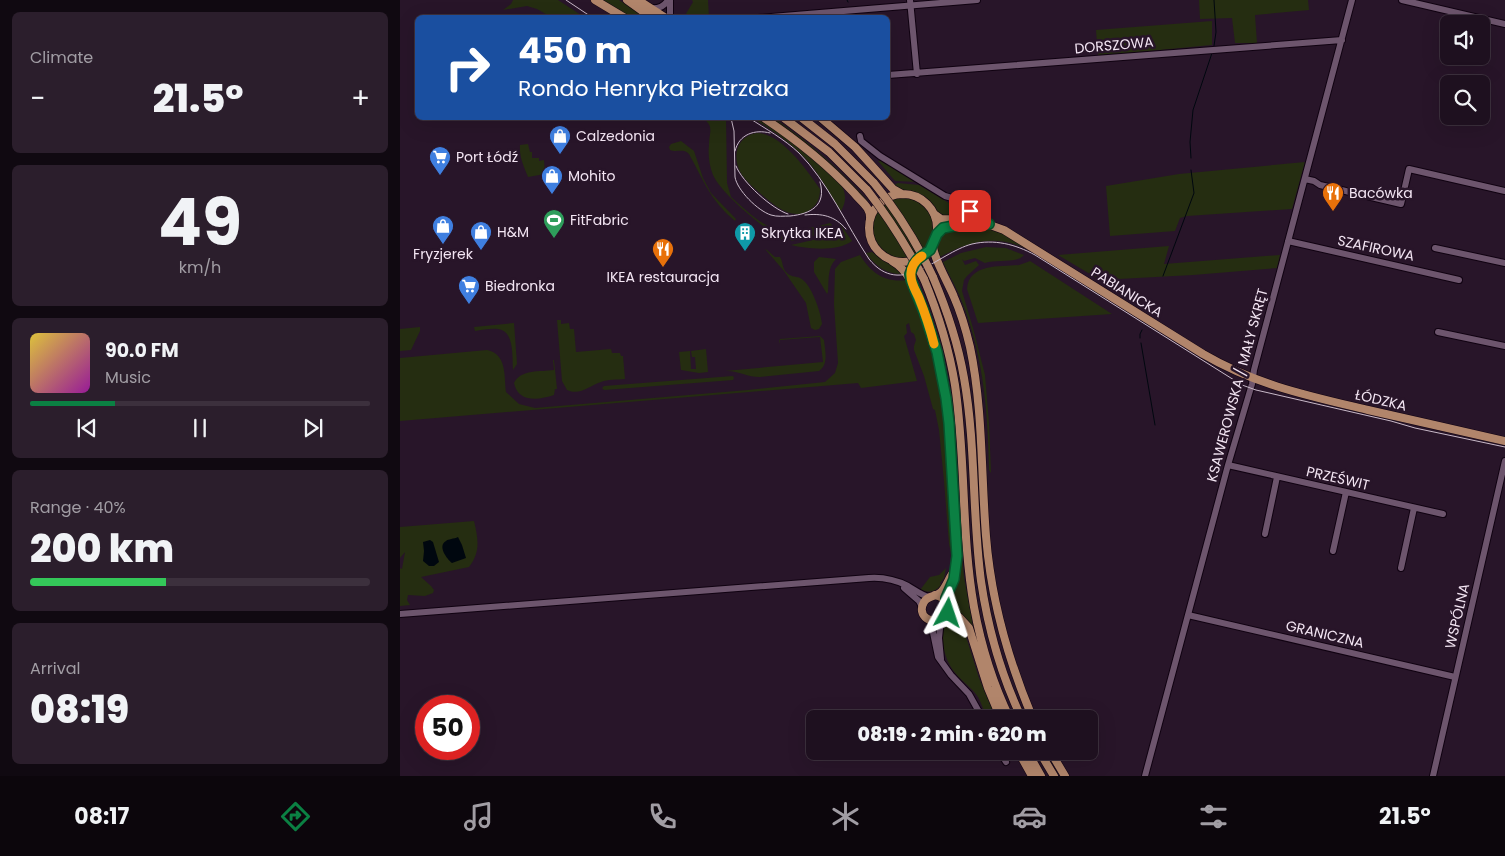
<!DOCTYPE html>
<meta charset="utf-8">
<style>
:root{--surface:#1e101f;--page:#2b1e2c;--text:#f1f3f6;--muted:#a19da4;--line:#3c303d;--accent:#0b8043}
body{margin:0;font-family:Poppins,sans-serif;background:var(--page);color:var(--text);height:100vh;display:flex;flex-direction:column;font-size:19px;white-space:nowrap}
*{box-sizing:border-box;margin:0}
p{font-size:16px;color:var(--muted)}
.icon{flex:none;width:28px;height:28px;fill:none;stroke:currentColor;stroke-width:2;stroke-linecap:round;stroke-linejoin:round}
.map{position:relative;flex:1;overflow:hidden}
.side{display:flex;flex-direction:column;gap:12px;padding:12px;background:#100911;width:400px}
.side>*{flex:none}
.hud{position:absolute;left:15px;top:15px;width:475px;height:105px;border-radius:8px;box-shadow:0 5px 20px #0002,0 0 0 1px var(--line);background:#1a4fa0;color:#fff;overflow:hidden}
.controls{position:absolute;left:1040px;top:15px;display:grid;gap:10px}
.controls a{display:grid;place-items:center;width:50px;height:50px;border-radius:8px;background:var(--surface);box-shadow:0 5px 20px #0002,0 0 0 1px var(--line);font-size:25px}
.speed{position:absolute;left:15px;top:695px;display:flex;gap:10px;font-size:25px;font-weight:700;text-align:center}
.speed>*{display:grid;place-content:center;width:65px;height:65px;border-radius:50%;background:var(--surface);box-shadow:0 5px 20px #0002,0 0 0 1px var(--line);line-height:1}
.speed .limit{border:8px solid #d22;background:#fff;color:#111}
.pin{position:absolute;display:grid;place-items:center;width:42px;height:42px;color:#fff;margin:-21px;border-radius:10px;box-shadow:0 2px 8px #0006}
.me{position:absolute;width:55px;margin:-28px;rotate:5deg;stroke-linejoin:round;filter:drop-shadow(0 0 4px #0008)}
.turn{display:flex;align-items:center;gap:18px;height:105px;padding:0 20px;font-size:22px}
.turn .icon{width:65px;height:65px;stroke-width:2.5}
.turn b{display:block;font-size:35px;line-height:42px}
.big{font-size:38px;font-weight:800;line-height:1.1}
.side .tile{flex:1;display:flex;flex-direction:column;justify-content:center;gap:8px;min-width:0;padding:0 18px;border-radius:8px;background:var(--page)}
.side .dial{align-items:center;gap:0}
.dial b{font-size:65px;line-height:1}
.song{display:flex;align-items:center;gap:15px}
.cover{width:60px;height:60px;border-radius:8px;background:linear-gradient(135deg,hsl(50 70% 55%),hsl(300 70% 35%))}
.played{height:5px;border-radius:2px;background:linear-gradient(90deg,var(--accent) 25%,var(--line) 25%)}
.keys{display:flex;justify-content:space-around;direction:ltr}
.heat{display:flex;justify-content:space-between;align-items:center;font-size:28px;direction:ltr}
.charge{height:8px;border-radius:4px;background:linear-gradient(90deg,#34c759 40%,var(--line) 0)}
.trip{position:absolute;left:406px;top:710px;width:292px;height:50px;border-radius:8px;background:var(--surface);box-shadow:0 5px 20px #0002,0 0 0 1px var(--line);font-weight:800;line-height:50px;text-align:center}
.menu{display:flex;height:80px;justify-content:space-around;align-items:center;background:#0c060c;color:var(--muted)}
.menu .icon{width:35px;height:35px}
.menu .selected{color:var(--accent)}
.menu b{font-size:22px;color:var(--text)}
main{display:flex;flex:1;min-height:0}
.map>svg:first-child{display:block}
</style>
<main>
<section class="side">
<div class="tile"><p>Climate</p>
<div class="heat"><a>−</a><b class="big">21.5°</b><a>+</a></div>
</div>
<div class="tile dial"><b>49</b><p>km/h</p></div>
<div class="tile">
<div class="song"><i class="cover"></i><div><b>90.0 FM</b><p>Music</p></div></div>
<div class="played"></div>
<div class="keys"><svg class="icon" aria-label="previous" viewBox="0 0 24 24"><path d="M18 5L8 12l10 7zM5 5v14"/></svg><svg class="icon" aria-label="pause" viewBox="0 0 24 24"><path d="M8 5v14M16 5v14"/></svg><svg class="icon" aria-label="next" viewBox="0 0 24 24"><path d="M6 5l10 7-10 7zM19 5v14"/></svg></div>
</div>
<div class="tile"><p>Range · 40%</p><b class="big">200 km</b><div class="charge"></div></div>
<div class="tile"><p>Arrival</p><b class="big">08:19</b></div>
</section>
<div class="map">
<svg width="1105" height="776" viewBox="0 0 1105 776">
<rect width="100%" height="100%" fill="#281529"/>
<path fill="#252d11" d="M113,0h45l26,17h-33l-14,-8 -10,-3 -24,4 8,-6z
M202,0h17l26,17h-15z
M292,0h16l1,17h-25l9,-15z
M799,0h109l1,10 -54,5 2,28h-22l-3,-25 -32,1z
M812,21v24l-114,11 -2,-26z
M302,118h24l1,65 4,14c13,11 32,31 49,33l3,4 1,7c-20,-13 -61,-45 -71,-66 -4,-10 -5,-20 -4,-30 0,-13 6,-19 -7,-27z
M370,118h4c35,24 66,51 94,83l-2,2c-29,-34 -59,-60 -96,-85z
M356,120c23,4 65,46 84,63 6,9 7,18 1,28 -13,-20 -24,-42 -41,-58 -13,-13 -29,-23 -44,-33z
M357,133c24,0 50,37 63,56 0,8 -2,15 -9,20 -18,14 -37,-4 -50,-15 -7,-6 -14,-12 -19,-19 -11,-17 -6,-39 15,-42z
M281,141l13,10 9,27 8,15 25,26 -1,2c-25,-21 -31,-40 -46,-67 -6,-6 -12,-1 -19,-4l-1,-3 2,-3z
M128,144l2,8h2v6h7v3l5,-1 1,14 -17,3c-4,-10 -9,-20 -8,-32z
M481,160l38,22 -24,-1 -17,-20z
M905,162l-13,47 -105,7 -7,2 -5,13 -65,5 -4,-50 73,-12z
M498,183l21,2 45,27h4l-1,3h-28c-6,-11 -13,-19 -26,-23 -7,-2 -13,-2 -19,-7z
M472 228a31 31 0 1 1 62 0a31 31 0 1 1-62 0Z
M430,223l2,2v2l-21,10 -19,4 -6,-4v-3l-3,-3 32,-4z
M441,225l11,16c-15,11 -44,8 -61,4l22,-5z
M560,226c23,0 51,6 67,23 -32,-15 -58,-8 -87,8l-4,-10 6,-16z
M769,246l-5,18 116,-9 -3,13 -84,7 -93,5 -42,-25z
M586,247l20,1 18,7c-7,9 -28,4 -39,8l-10,-5 -11,3 -2,-2 5,10 -2,-4 11,-4 3,4 -12,11 -3,4 -2,11 11,37 12,47 4,48 2,50 -2,-3c-1,-55 -5,-110 -25,-163 -5,-15 -14,-30 -21,-45l18,-9z
M365,249l2,1 8,7h5c3,5 2,10 6,15 4,5 9,4 14,6 11,5 21,34 22,46l-3,5 -4,1 -4,-2 -5,-25 -22,-32z
M472,252l11,8 12,5 9,9c-17,1 -29,-8 -38,-21z
M460,255c11,18 25,28 47,25 9,24 19,48 25,72 17,64 17,131 21,197v13l-4,-18 -5,-63 -5,-51 -4,-20 -2,-1 -9,-33 -10,-26v-4l2,-6 -2,-6 -3,-2 -2,-9 -3,2 1,8 -3,3 13,45 -56,7 -3,-5 -458,38v-63l87,-8c20,4 17,26 19,42l13,12 16,4 213,-18 77,-8 10,-9 3,-10 -4,-59 1,-35 6,-7z
M419,257l17,2c-9,9 -7,21 -8,33l-1,2 -13,-22v-10z
M630,261l82,53 -134,9 -11,-34c2,-26 34,-22 52,-24 4,-1 8,-3 11,-4z
M157,320h4v4l8,-1 1,6h4l2,23 35,-3 1,4h8l1,3h2l2,23c-8,1 -17,0 -24,3 -12,4 -21,14 -34,8l-5,-9z
M114,323l3,41 -4,6c-1,-12 2,-39 -15,-41 -7,-1 -16,1 -23,2l-1,-4z
M20,327v4l-9,19 -11,1v-22z
M420,336l4,4c1,11 5,24 -5,31l-59,6c-13,0 -23,-7 -35,-6l98,-9 -3,-25 -40,3 -1,4v-3l1,-2z
M306,349l2,23 -9,1 -18,-3 -2,-18 11,-1 1,18h5l-1,-12h-3l-1,-6z
M153,360h1l3,29h-2l-1,6c-15,5 -36,8 -40,-12 7,-14 26,-11 40,-13z
M333,376l1,2 -1,2 -129,10 -2,-2 2,-2z
M74,521c4,17 7,31 -5,46l-48,10 10,9 3,4 -1,3 -8,3 -17,-1 -1,5 3,5 -10,1v-38l2,1 3,-17 -5,6v-31z
M560,535l4,42 10,55 -12,-15 -9,-7 -2,-15 8,-20 2,-11z
M546,568l-2,10 -4,5 1,2c-5,7 -13,8 -21,5l10,-13 9,-2z
M551,619l8,2 4,6 16,51 17,41h-9c-3,-7 -5,-15 -9,-22 -6,-9 -15,-15 -22,-23 -9,-10 -14,-26 -14,-40 0,-8 1,-13 9,-15z"/>
<path fill="#00070f" d="M58,537l4,8 4,13 -14,5c-5,-4 -15,-17 -6,-22 2,-2 8,-2 12,-4z
M30,540l3,2 6,20 -5,4h-5l-6,-5 1,-10 -1,-9z"/>
<g fill="none" stroke-linecap="round" stroke-linejoin="round">
<path stroke="#00070f" stroke-width="1" d="M447,0l1,2
M814,0l2,32 -2,14
M791,158l-1,-16 3,-32 19,-57
M763,276l31,-83 -3,-23
M752,315l1,-2
M740,338v-4l2,-4
M741,343l14,82"/>
<g stroke="#100211" stroke-width="8">
<path id="minor" d="M510,0l7,74
M1002,0l103,24
M250,8c8,1 14,-1 18,-8
M270,18v-18
M358,18l219,-18
M488,75l454,-35
M460,136l1,5 19,15 65,40 14,4 7,4 4,7 1,9
M905,179l9,2 6,4 81,19 8,-35 96,22
M888,241l171,39
M1035,248l70,15
M1038,332l67,14
M828,465l215,49
M865,534l12,-57
M933,551l13,-59
M1001,568l13,-60
M504,588l15,13 3,6
M0,614l469,-36c14,-1 27,2 39,8 7,4 13,9 21,11
M788,615l267,62
M529,620l2,3 7,34 13,18 18,19 14,25
M541,659l-2,-21 2,-18
M599,751l7,11
M745,776l83,-311 24,-81 2,-14 98,-370
M1033,776l72,-315"/>
</g>
<g stroke="#100211" stroke-width="9">
<path id="major" d="M195,0l30,18
M227,0l25,18
M238,0l28,18
M364,118c33,22 63,46 90,75 7,9 17,14 16,26
M384,118l45,34 38,38
M402,118l33,26 39,39
M421,118l34,29 38,42 9,5
M469 228a34 34 0 1 1 68 0a34 34 0 1 1-68 0Z
M534,214l7,5 35,1 28,10 199,124c53,31 106,42 165,56 46,10 91,21 137,31
M537,234l8,-7 22,-3
M533,244c-1,12 16,40 21,53 7,16 12,33 16,50 13,61 11,127 16,189 5,64 22,124 47,183
M492,261c16,9 23,27 29,43 24,62 29,126 33,192 1,20 4,41 3,61 0,7 -1,16 -3,23 -2,7 -7,13 -8,21
M533,277c14,33 25,66 31,101 12,67 8,136 17,203 7,48 20,94 41,138
M524,279c14,34 25,69 31,106 11,73 6,149 19,222 7,38 19,77 36,112
M535,595c13,3 17,13 9,23 -12,8 -28,-2 -20,-16 4,-7 12,-5 17,-10 5,-5 7,-12 11,-18
M546,616l7,-1 6,2 10,11 19,60 13,31
M618,751l14,25
M627,751l14,25
M639,751l15,25
M650,751l15,25"/>
</g>
<use href="#minor" stroke="#6d556d" stroke-width="6"/>
<use href="#major" stroke="#b1856b" stroke-width="8"/>
<path stroke="#c9bac9" stroke-width="1" d="M166,0l27,18
M331,118l3,13 1,46c2,13 23,34 36,38 6,2 13,1 19,1 20,-2 37,-10 30,-34
M349,118c17,11 35,21 50,35 28,28 48,73 70,106 32,40 69,-6 103,-15 22,-5 43,0 63,11l207,130 14,5 135,31 24,7 90,19
M335,151c4,-17 20,-22 35,-18
M336,166c6,16 36,43 52,48
M405,215c17,-2 30,1 41,14"/>
<g stroke="#100211" stroke-width="9" stroke-linecap="butt">
<path id="major-bridge" d="M474,183c24,29 43,60 59,94
M467,190c22,28 40,57 57,89"/>
</g>
<use href="#major-bridge" stroke="#b1856b" stroke-width="8"/>
</g>
<g fill="none" stroke-linecap="round" stroke-linejoin="round">
<g stroke="#07532c" stroke-width="12">
<path id="route" d="M548,613v-6l-2,-9 8,-19 3,-23 -8,-133 -3,-25 -9,-46 -13,-40 -13,-32 -1,-6 4,-10 4,-5 12,-9 7,-16 6,-6 21,-4h25l-9,-3 -9,-1 -1,-9"/>
</g>
<use href="#route" stroke="#0b8043" stroke-width="9"/>
<path stroke="#f59e0b" stroke-width="9" d="M522,256c-7,4 -12,12 -11,20 0,8 5,15 8,22 6,15 11,30 15,46"/>
</g>
<defs>
<g id="shop-pin" transform="scale(1.125)"><path d="M0 17L-7.5 6A9.5 9.5 0 1 1 7.5 6Z" fill="#3f7fe0" stroke="#281529"/><path d="M-5-2.5h2.3a2.7 3.5 0 0 1 5.4 0H5L5.5 6h-11ZM-1.5-2.5h3a1.5 2.3 0 0 0-3 0Z" fill="#fff"/></g>
<g id="supermarket-pin" transform="scale(1.125)"><path d="M0 17L-7.5 6A9.5 9.5 0 1 1 7.5 6Z" fill="#3f7fe0" stroke="#281529"/><path d="M-6-5.5h2.5l.6 2H6L4.5 2H-2.5L-4.4-4H-6ZM-1.5 3.2a1.3 1.3 0 1 0 .1 0ZM3 3.2a1.3 1.3 0 1 0 .1 0Z" fill="#fff"/></g>
<g id="restaurant-pin" transform="scale(1.125)"><path d="M0 17L-7.5 6A9.5 9.5 0 1 1 7.5 6Z" fill="#e8710a" stroke="#281529"/><path d="M-5-6h1v4h1v-4h1v4h1v-4h1v5L-1.5 .5V6h-2V.5L-5-1ZM5-6V6H3V1.5H1.5Q1.5-4 5-6Z" fill="#fff"/></g>
<g id="stadium-pin" transform="scale(1.125)"><path d="M0 17L-7.5 6A9.5 9.5 0 1 1 7.5 6Z" fill="#2e9e5b" stroke="#281529"/><path d="M0-5a6.5 5 0 1 0 0 10a6.5 5 0 1 0 0-10ZM-3.5-1.8h7v3.6h-7Z" fill="#fff"/></g>
<g id="building-pin" transform="scale(1.125)"><path d="M0 17L-7.5 6A9.5 9.5 0 1 1 7.5 6Z" fill="#0f9aa8" stroke="#281529"/><path d="M-4-6H4V6H1V3H-1V6H-4ZM-2.5-4.3h1.7v1.8h-1.7ZM.8-4.3h1.7v1.8H.8ZM-2.5-1h1.7V.8h-1.7ZM.8-1h1.7V.8H.8Z" fill="#fff"/></g>
</defs>
<g fill-rule="evenodd">
<use href="#shop-pin" x="160" y="136"/>
<use href="#supermarket-pin" x="40" y="157"/>
<use href="#shop-pin" x="152" y="176"/>
<use href="#restaurant-pin" x="933" y="193"/>
<use href="#stadium-pin" x="154" y="220"/>
<use href="#shop-pin" x="43" y="226"/>
<use href="#shop-pin" x="81" y="232"/>
<use href="#building-pin" x="345" y="233"/>
<use href="#restaurant-pin" x="263" y="249"/>
<use href="#supermarket-pin" x="69" y="286"/>
</g>
<g text-anchor="middle" dominant-baseline="central" stroke-width="5" stroke-linejoin="round" paint-order="stroke">
<g font-size="14" fill="#f3e5f3" stroke="#281529">
<text transform="translate(714 45) rotate(-5)">DORSZOWA</text>
<text transform="translate(976 248) rotate(12)">SZAFIROWA</text>
<text transform="translate(727 292) rotate(32)">PABIANICKA</text>
<text transform="translate(837 385) rotate(-75)">KSAWEROWSKA / MAŁY SKRĘT</text>
<text transform="translate(981 400) rotate(13)">ŁÓDZKA</text>
<text transform="translate(938 478) rotate(13)">PRZEŚWIT</text>
<text transform="translate(1057 616) rotate(-77)">WSPÓLNA</text>
<text transform="translate(925 634) rotate(13)">GRANICZNA</text>
</g>
<g font-size="14" fill="#f3e5f3" stroke="#281529" text-anchor="start">
<text x="176" y="136">Calzedonia</text>
<text x="56" y="157">Port Łódź</text>
<text x="168" y="176">Mohito</text>
<text x="949" y="193">Bacówka</text>
<text x="170" y="220">FitFabric</text>
<text x="97" y="232">H&amp;M</text>
<text x="361" y="233">Skrytka IKEA</text>
<text x="43" y="254" text-anchor="middle">Fryzjerek</text>
<text x="263" y="277" text-anchor="middle">IKEA restauracja</text>
<text x="85" y="286">Biedronka</text>
</g>
</g>
</svg>
<div class="controls">
<a><svg class="icon" aria-label="sound" viewBox="0 0 24 24"><path d="M4 9h4l5-4v14l-5-4H4zM17 9q2 3 0 6"/></svg></a>
<a><svg class="icon" aria-label="search" viewBox="0 0 24 24"><circle cx="10" cy="10" r="6"/><path d="M15 15l6 6"/></svg></a>
</div>
<div class="speed"><div class="limit">50</div></div>
<div class="pin" style="left:570px;top:211px;background:#d93025"><svg class="icon" aria-label="arrive" viewBox="0 0 24 24"><path d="M6 21V4h12l-3 4 3 4H6"/></svg></div>
<svg class="me" style="left:548px;top:613px" viewBox="-20 -20 40 40"><path d="M0-17L14 15 0 8-14 15z" fill="#0b8043" stroke="#fff" stroke-width="4"/></svg>
<div class="trip">08:19 · 2 min · 620 m</div>
<div class="hud">
<div class="turn"><svg class="icon" aria-label="right" viewBox="0 0 24 24"><path d="M7 20v-9h11M14 6l5 5-5 5"/></svg><div><b>450 m</b>Rondo Henryka Pietrzaka</div></div>
</div>
</div>
</main>
<nav class="menu">
<b>08:17</b>
<svg class="icon selected" aria-label="directions" viewBox="0 0 24 24"><path d="M12 3l9 9-9 9-9-9zM9 14v-3h6M13 9l2 2-2 2"/></svg>
<svg class="icon" aria-label="music" viewBox="0 0 24 24"><path d="M9 18V5l10-2v13"/><circle cx="6" cy="18" r="3"/><circle cx="16" cy="16" r="3"/></svg>
<svg class="icon" aria-label="phone" viewBox="0 0 24 24"><path d="M5 4h4l2 5-3 2q2 4 5 5l2-3 5 2v4C11 20 4 13 5 4z"/></svg>
<svg class="icon" aria-label="climate" viewBox="0 0 24 24"><path d="M12 3v18M4 7l16 10M4 17L20 7"/></svg>
<svg class="icon" aria-label="car" viewBox="0 0 24 24"><path d="M5 17H2v-5l4-1 3-4h7l3 4 3 1v5h-3M9 17h6M6 11h13"/><circle cx="7" cy="17" r="2"/><circle cx="17" cy="17" r="2"/></svg>
<svg class="icon" aria-label="filters" viewBox="0 0 24 24"><path d="M4 7h16M4 17h16"/><circle cx="9" cy="7" r="2"/><circle cx="15" cy="17" r="2"/></svg>
<b>21.5°</b>
</nav>
